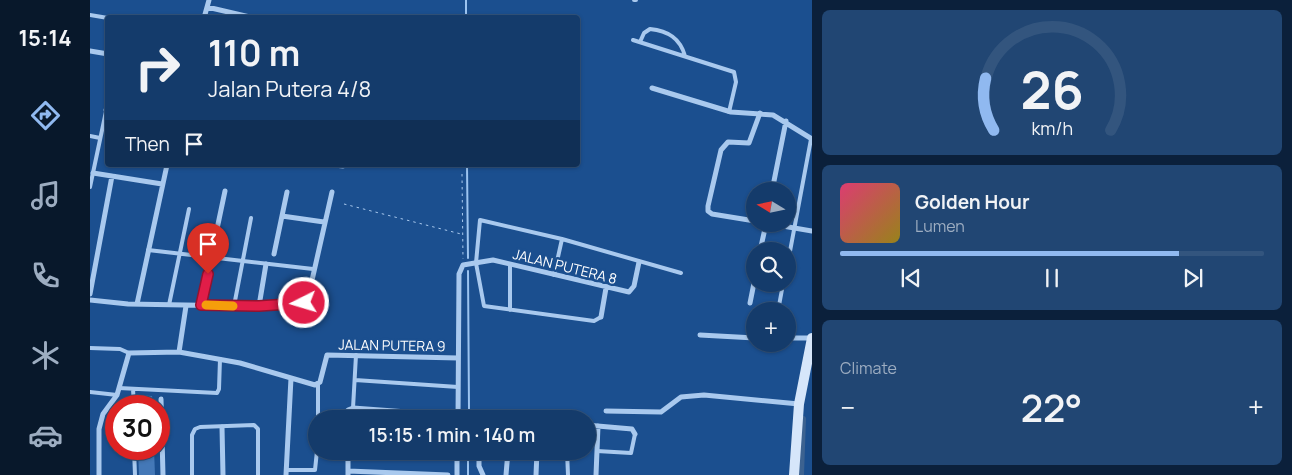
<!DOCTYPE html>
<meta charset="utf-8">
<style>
:root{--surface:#143b6b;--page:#214673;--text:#f1f3f6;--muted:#9dadc1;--line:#33557e;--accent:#90b9f0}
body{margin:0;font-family:Manrope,sans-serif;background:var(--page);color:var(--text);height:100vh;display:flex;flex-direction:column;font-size:19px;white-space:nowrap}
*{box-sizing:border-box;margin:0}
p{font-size:16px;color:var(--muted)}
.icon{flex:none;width:28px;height:28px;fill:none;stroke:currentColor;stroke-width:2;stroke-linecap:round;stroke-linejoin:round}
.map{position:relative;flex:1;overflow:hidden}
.side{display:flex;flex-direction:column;gap:10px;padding:10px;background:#0b203b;width:480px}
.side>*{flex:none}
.top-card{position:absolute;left:15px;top:15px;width:475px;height:152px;border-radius:5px;box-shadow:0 1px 4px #0004,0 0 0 1px var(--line);background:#143b6b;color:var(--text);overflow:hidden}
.needle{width:32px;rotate:280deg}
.controls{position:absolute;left:656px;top:182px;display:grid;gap:10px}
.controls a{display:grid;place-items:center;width:50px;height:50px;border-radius:50%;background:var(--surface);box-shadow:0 1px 4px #0004,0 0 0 1px var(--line);font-size:25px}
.speed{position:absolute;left:15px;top:395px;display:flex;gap:10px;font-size:25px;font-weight:700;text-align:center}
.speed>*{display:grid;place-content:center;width:65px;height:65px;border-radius:50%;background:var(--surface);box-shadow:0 1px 4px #0004,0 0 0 1px var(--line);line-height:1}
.speed .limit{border:8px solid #d22;background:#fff;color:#111}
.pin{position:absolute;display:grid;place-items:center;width:42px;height:42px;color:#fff;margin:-51px -21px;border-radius:50% 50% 50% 0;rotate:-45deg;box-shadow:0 0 5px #0007}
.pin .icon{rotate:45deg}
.me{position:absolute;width:55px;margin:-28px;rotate:265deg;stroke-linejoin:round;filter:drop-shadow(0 0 4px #0008)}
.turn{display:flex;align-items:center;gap:18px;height:105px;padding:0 20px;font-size:22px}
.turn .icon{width:65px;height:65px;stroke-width:2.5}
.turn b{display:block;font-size:35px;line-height:42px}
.then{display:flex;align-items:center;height:48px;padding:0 20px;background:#0003;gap:10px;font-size:19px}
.big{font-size:38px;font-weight:600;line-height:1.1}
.side .tile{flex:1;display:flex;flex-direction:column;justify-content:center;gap:8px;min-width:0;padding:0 18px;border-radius:8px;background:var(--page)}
.side .dial{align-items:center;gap:0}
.dial svg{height:130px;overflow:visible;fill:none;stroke:var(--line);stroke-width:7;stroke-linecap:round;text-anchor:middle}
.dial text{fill:var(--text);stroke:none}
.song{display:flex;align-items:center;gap:15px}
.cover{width:60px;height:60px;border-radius:8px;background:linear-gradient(135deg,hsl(340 70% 55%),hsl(50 70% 35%))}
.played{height:5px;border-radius:2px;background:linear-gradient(90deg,var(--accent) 80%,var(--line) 80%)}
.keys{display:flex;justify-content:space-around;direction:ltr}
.heat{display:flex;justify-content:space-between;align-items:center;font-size:28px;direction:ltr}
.trip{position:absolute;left:218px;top:410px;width:288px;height:50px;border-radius:25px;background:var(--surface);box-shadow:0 1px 4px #0004,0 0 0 1px var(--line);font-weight:600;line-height:50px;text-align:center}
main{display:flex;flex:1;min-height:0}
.tabs{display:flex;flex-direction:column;width:90px;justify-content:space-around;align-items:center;background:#08182b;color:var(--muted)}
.tabs .icon{width:35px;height:35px}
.tabs .selected{color:var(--accent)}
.tabs b{font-size:22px;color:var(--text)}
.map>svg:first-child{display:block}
</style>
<main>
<nav class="tabs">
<b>15:14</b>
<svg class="icon selected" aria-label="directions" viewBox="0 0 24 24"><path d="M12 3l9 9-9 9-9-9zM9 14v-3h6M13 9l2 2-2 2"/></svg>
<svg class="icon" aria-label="music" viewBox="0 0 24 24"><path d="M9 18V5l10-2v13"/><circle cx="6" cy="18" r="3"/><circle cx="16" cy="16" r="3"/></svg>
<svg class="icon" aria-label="phone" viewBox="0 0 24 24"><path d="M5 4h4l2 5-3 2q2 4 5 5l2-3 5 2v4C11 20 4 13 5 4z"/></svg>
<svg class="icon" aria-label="climate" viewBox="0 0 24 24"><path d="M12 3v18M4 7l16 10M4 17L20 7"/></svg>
<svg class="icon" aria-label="car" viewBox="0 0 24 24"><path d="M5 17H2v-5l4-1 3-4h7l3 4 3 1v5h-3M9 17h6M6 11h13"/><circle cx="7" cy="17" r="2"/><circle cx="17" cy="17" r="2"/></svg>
</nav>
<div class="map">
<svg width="722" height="475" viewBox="0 0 722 475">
<rect width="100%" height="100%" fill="#1b4f8f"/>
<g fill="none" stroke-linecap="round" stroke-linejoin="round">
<path stroke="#9cc4f0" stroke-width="2" d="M376,0v18
M377,165l1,93
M378,271l1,139
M378,475v-24"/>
<path stroke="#3c6290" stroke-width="6" d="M711,475l2,-56"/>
</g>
<path fill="#4478b7" d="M47,395l15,1 1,10h-15z
M48,449h16l1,26h-16z"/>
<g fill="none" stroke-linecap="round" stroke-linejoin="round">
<path stroke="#a9c9ee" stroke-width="1" stroke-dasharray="2.5 4" stroke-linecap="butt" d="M372,174l1,85
M254,204l117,30"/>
<path stroke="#a9c9ee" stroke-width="4" d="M544,0h2
M0,15l18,3
M543,40l101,32 2,10 -7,30
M550,42l4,-9 6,-4c18,2 30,9 35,27
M0,136l10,2
M0,187l18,-85
M58,250l165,19
M698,262l23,-123
M420,265v45
M464,275l8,-36
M79,305l20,-96
M144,306l17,-88
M688,311l5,-27
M511,317l-7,4 -110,-15 -8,-43 4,-43 82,19 119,34
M0,348l30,1 9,4
M265,380l103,7
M29,388l98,5 2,-4 1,-30
M43,389l1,17
M0,392l27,3
M263,408l3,-53
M228,419v-35
M44,449l1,26
M477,451l1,24
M507,451l34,2 4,-19
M196,470h29l2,-19
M102,475v-40l3,-6 5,-2 54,-2 4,4v46"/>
<path stroke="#a9c9ee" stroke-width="5" d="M117,7l47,11
M114,18l5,-18
M0,51l18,3
M562,88l79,24 42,3 39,24
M16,110h2
M244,165l9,1
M3,173l69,11
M682,191l14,-70
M192,216l42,6
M665,221l-43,-7 -4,-3v-5l13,-56 7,-8 21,1 11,-30
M681,224l41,7
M670,251l6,-27
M184,254l13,-62
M0,294l22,-118
M0,300l38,4 114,2 62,-3 4,-5 24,-106
M660,303l5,-25
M47,304l30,-139
M111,305l24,-114
M169,306l7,-42
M511,317l5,-29
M610,335l55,3
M698,338h24
M89,352l7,-46
M71,399l2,76
M516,411l55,1 20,-15 23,-2 95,9
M258,419v-9l5,-2 149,11
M368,419l1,-145 4,-9 30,-5 136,32 5,-6 5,-24
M496,425l46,4 3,5
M132,427l1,48
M389,451v15l4,9
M258,471l100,4
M9,475v-46l4,-15 14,-19 12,-42 50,-1 61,11 75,22 5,-3 7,-27 131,3
M196,475l5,-97
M258,475v-24
M367,475v-24
M416,475l2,-24
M446,475l1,-24
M506,475l2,-49"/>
<path stroke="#d6e6fa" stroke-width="10" d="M704,475l5,-71 13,-66"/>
</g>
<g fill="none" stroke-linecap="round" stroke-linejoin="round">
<g stroke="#92132f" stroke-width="12">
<path id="route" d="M118,274l-7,31 58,1 45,-3"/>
</g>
<use href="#route" stroke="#e11d48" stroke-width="9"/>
<path stroke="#f59e0b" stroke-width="9" d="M116,305l27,1"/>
</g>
<g text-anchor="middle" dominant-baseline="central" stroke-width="5" stroke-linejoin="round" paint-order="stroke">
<g font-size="14" fill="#fff" stroke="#1b4f8f">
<text transform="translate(475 266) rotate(14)">JALAN PUTERA 8</text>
<text transform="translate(302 345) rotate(1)">JALAN PUTERA 9</text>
</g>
</g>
</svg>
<div class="controls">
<a><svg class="needle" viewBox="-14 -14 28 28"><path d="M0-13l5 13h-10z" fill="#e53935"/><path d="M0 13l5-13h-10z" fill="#9dadc1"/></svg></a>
<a><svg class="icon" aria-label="search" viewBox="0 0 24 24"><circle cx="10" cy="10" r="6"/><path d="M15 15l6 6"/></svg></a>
<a>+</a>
</div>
<div class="speed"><div class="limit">30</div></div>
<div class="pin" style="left:118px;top:274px;background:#d93025"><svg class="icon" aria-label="arrive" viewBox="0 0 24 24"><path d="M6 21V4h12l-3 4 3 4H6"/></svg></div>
<svg class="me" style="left:214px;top:303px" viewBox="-20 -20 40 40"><circle r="17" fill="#e11d48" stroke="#fff" stroke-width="3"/><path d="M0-11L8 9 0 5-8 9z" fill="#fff"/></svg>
<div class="trip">15:15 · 1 min · 140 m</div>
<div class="top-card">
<div class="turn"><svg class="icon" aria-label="right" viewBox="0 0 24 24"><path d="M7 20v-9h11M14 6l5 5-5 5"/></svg><div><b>110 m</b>Jalan Putera 4/8</div></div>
<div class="then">Then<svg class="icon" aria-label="arrive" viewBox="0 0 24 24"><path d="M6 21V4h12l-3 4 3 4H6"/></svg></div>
</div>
</div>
<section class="side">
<div class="tile dial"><svg viewBox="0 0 100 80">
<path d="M14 69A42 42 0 1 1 86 69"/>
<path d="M14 69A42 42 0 0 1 9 37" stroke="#90b9f0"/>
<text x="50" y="56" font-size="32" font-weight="700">26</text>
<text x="50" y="72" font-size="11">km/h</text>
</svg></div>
<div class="tile">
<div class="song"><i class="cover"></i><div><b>Golden Hour</b><p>Lumen</p></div></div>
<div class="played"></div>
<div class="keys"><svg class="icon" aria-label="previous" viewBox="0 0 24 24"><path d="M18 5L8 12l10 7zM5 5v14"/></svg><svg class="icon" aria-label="pause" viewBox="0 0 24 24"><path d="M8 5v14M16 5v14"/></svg><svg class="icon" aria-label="next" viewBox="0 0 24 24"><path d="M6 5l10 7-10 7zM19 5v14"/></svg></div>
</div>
<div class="tile"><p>Climate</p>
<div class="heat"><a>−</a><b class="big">22°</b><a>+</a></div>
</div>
</section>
</main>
